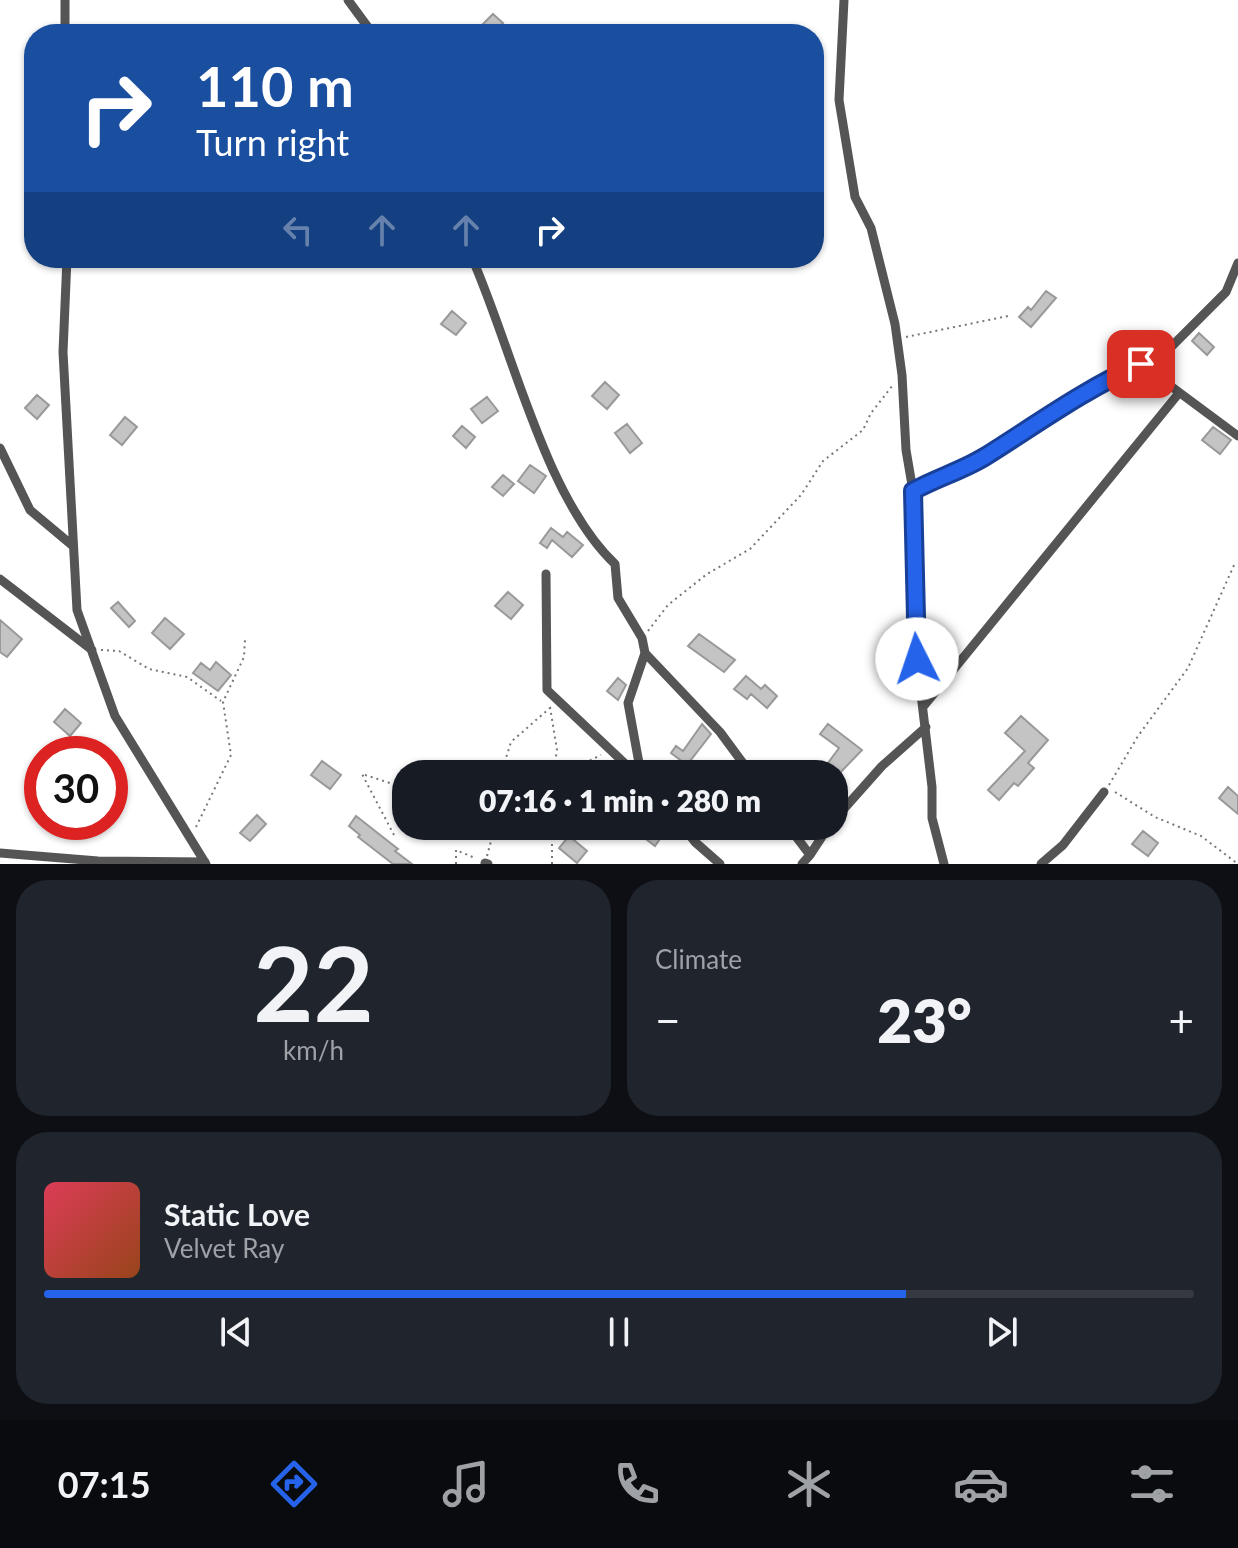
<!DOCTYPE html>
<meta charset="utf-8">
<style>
:root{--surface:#171b24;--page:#20242c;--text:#f1f3f6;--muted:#9ea1a6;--line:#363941;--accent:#2563eb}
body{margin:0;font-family:Lato,sans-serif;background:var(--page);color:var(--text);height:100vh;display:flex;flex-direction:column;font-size:30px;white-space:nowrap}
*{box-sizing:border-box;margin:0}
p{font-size:26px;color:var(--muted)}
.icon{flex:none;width:44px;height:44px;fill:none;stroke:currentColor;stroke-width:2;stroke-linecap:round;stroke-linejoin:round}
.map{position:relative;height:864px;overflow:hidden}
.side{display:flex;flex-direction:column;gap:16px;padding:16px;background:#0d0f14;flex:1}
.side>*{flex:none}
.guide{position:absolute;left:24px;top:24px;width:800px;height:244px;border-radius:32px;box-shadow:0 2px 6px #0004;background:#1a4fa0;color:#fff;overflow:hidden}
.speed{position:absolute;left:24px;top:736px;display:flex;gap:16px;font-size:40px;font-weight:700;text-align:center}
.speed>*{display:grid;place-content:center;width:104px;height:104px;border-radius:50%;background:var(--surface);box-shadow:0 2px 6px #0004;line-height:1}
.speed .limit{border:12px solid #d22;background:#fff;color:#111}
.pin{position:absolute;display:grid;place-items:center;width:68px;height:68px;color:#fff;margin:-34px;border-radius:16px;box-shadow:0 4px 12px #0006}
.me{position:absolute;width:88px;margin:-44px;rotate:356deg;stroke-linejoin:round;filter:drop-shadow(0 0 6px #0008)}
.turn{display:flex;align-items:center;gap:28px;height:168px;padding:0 40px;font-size:36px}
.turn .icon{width:104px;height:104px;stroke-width:2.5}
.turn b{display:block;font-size:56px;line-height:68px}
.lanes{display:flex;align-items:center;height:76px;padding:0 40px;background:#0003;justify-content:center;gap:40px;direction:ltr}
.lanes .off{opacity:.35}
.big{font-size:60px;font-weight:800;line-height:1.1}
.side .widget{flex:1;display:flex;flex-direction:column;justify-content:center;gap:12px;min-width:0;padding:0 28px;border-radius:32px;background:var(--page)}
.side .dial{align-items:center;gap:0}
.dial b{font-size:104px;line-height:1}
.song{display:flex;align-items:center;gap:24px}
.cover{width:96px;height:96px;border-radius:12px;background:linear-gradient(135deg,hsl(350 70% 55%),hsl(20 70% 35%))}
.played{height:8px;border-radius:4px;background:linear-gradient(90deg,var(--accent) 75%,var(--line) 75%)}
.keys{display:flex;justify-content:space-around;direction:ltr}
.heat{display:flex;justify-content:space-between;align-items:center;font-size:44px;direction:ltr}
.side .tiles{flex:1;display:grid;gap:16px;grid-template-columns:1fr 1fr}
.widget:last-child{grid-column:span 2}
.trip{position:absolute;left:392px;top:760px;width:456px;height:80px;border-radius:32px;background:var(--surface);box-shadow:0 2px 6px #0004;font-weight:800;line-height:80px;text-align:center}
.tabs{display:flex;height:128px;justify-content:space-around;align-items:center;background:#090b0e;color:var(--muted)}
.tabs .icon{width:56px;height:56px}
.tabs .selected{color:var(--accent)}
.tabs b{font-size:36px;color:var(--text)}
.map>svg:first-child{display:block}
</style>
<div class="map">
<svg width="1238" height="864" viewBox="0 0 1238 864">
<rect width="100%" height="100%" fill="#fff"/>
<path fill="#c4c4c4" stroke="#999" stroke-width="2" d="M493,14l10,9 -11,11 -10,-9z
M1046,291l10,7 -25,29 -12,-10 9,-10 3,3z
M452,311l14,12 -10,12 -15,-11z
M1199,333l15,14 -7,8 -15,-14z
M605,382l14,13 -12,14 -15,-13z
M37,395l12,10 -12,14 -12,-11z
M487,397l11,14 -16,12 -11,-14z
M125,417l12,10 -15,18 -12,-10z
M627,424l15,19 -12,10 -15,-20z
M462,426l13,11 -9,11 -13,-12z
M1213,427l18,13 -11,14 -18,-14z
M530,465l16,11 -12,17 -16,-12z
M503,475l11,9 -11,12 -11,-9z
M551,528l12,9 4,-5 16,13 -11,12 -20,-17 -5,8 -7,-5z
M508,592l15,13 -12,14 -16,-13z
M118,602l17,19 -6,6 -18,-19z
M165,618l19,16 -14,15 -18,-16z
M0,620l22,19 -15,18 -7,-5z
M699,634l36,26 -11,12 -36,-26z
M216,662l15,13 -13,16 -25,-18 8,-10 9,7z
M746,676l15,13 4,-4 12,11 -10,12 -16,-14 -4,5 -13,-10z
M618,678l8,7 -8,15 -11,-9z
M65,709l16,14 -11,13 -16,-14z
M1021,716l27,24 -20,23 6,5 -16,18 -4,-3 -15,17 -11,-10 37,-39 -20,-18z
M702,724l9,10 -24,31 -16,-12 5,-7 7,5z
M828,724l34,26 -25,26 -12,-9 14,-19 -19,-14z
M322,761l19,14 -11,14 -19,-14z
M1228,787l10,9v18l-19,-16z
M257,815l9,9 -16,17 -10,-8z
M356,816l42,33 -3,2 17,13h-19l-35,-27 2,-2 -11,-9z
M650,826l14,7 -9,13 -13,-10z
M1143,831l15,12 -10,13 -16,-12z
M569,836l18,15 -10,12 -18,-15z"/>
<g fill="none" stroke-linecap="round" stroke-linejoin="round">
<path stroke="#777" stroke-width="2" stroke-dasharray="2 4" stroke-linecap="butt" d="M906,337l102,-21
M648,631l20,-26 39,-31 43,-25 51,-54 22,-34 40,-31 8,-17 22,-28
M101,650l18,1 30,18 38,8 34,24
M550,707l7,43 -4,24
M501,774l10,-32 40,-35
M563,774l38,-19
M1109,785l29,-49 50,-68 47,-105
M1115,792l40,25 46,19 37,28
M196,827l35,-72 -8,-53 21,-45 1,-18
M394,835l-32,-61 31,10 13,9
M487,856l8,-30
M456,864v-14l19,8
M552,864v-38"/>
<path stroke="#555" stroke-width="9" d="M65,0v34
M348,0l25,34
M844,0l-5,100 16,97 16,31 24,96 7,51 4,75 7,41 1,144 18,152v31l12,46
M67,258l-4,94 14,258 38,106 91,148
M472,258c40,90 73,240 143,306l3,34 24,40 3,15 75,79 31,42
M1141,364l97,72
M0,448l30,62 43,36
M913,491l70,-33 71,-43 19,-17 90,-43 63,-63 12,-29
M546,574l1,116 89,84
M0,579l92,71
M923,707l256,-314
M641,774l-13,-71 17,-50
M834,820l48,-54 44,-39
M683,826l12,16 25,22
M788,826l22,29 19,-29
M0,853l98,8 107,1
M485,863l3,1
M802,864l8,-9
M1041,864l22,-19 41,-53"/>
</g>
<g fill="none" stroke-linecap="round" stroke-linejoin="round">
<g stroke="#184099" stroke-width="20">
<path id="route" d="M917,659l-4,-168c23,-13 51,-21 73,-35 51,-32 99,-67 155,-92"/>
</g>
<use href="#route" stroke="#2563eb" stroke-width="14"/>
</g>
</svg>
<div class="speed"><div class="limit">30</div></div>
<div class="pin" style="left:1141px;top:364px;background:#d93025"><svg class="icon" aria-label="arrive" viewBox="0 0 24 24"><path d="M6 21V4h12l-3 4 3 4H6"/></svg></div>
<svg class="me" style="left:917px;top:659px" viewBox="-20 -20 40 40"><circle r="19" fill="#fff"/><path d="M0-13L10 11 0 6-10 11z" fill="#2563eb"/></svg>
<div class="trip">07:16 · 1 min · 280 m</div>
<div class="guide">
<div class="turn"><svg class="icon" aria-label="right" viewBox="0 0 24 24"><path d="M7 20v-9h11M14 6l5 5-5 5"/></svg><div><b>110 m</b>Turn right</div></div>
<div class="lanes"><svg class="icon off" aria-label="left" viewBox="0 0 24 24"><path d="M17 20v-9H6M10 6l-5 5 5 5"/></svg><svg class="icon off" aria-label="ahead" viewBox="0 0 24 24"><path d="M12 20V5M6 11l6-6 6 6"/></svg><svg class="icon off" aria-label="ahead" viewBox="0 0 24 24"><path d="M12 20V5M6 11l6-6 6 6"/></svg><svg class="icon" aria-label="right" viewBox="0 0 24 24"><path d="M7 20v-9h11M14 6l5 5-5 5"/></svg></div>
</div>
</div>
<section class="side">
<div class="tiles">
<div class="widget dial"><b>22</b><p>km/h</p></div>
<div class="widget"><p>Climate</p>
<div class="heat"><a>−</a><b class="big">23°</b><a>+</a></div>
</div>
<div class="widget">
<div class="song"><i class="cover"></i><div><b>Static Love</b><p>Velvet Ray</p></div></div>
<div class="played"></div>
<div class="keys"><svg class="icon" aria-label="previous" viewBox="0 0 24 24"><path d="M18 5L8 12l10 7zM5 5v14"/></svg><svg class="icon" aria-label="pause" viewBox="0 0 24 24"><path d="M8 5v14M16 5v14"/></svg><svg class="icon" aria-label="next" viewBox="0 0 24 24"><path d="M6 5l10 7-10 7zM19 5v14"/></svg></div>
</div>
</div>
</section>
<nav class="tabs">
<b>07:15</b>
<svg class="icon selected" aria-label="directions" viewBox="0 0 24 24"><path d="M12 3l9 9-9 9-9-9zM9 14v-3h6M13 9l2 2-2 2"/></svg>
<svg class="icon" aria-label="music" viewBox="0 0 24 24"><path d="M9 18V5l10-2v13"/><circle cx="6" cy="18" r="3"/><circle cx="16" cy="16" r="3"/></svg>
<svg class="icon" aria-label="phone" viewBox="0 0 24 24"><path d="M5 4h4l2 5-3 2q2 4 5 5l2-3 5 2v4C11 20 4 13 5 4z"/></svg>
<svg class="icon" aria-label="climate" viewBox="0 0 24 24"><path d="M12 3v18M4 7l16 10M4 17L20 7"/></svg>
<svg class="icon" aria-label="car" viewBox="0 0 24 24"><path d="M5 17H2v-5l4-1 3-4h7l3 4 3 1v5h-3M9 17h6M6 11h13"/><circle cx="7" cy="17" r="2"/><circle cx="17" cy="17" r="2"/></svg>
<svg class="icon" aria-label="filters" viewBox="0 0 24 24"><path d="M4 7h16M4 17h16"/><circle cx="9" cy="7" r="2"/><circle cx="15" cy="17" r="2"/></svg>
</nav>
